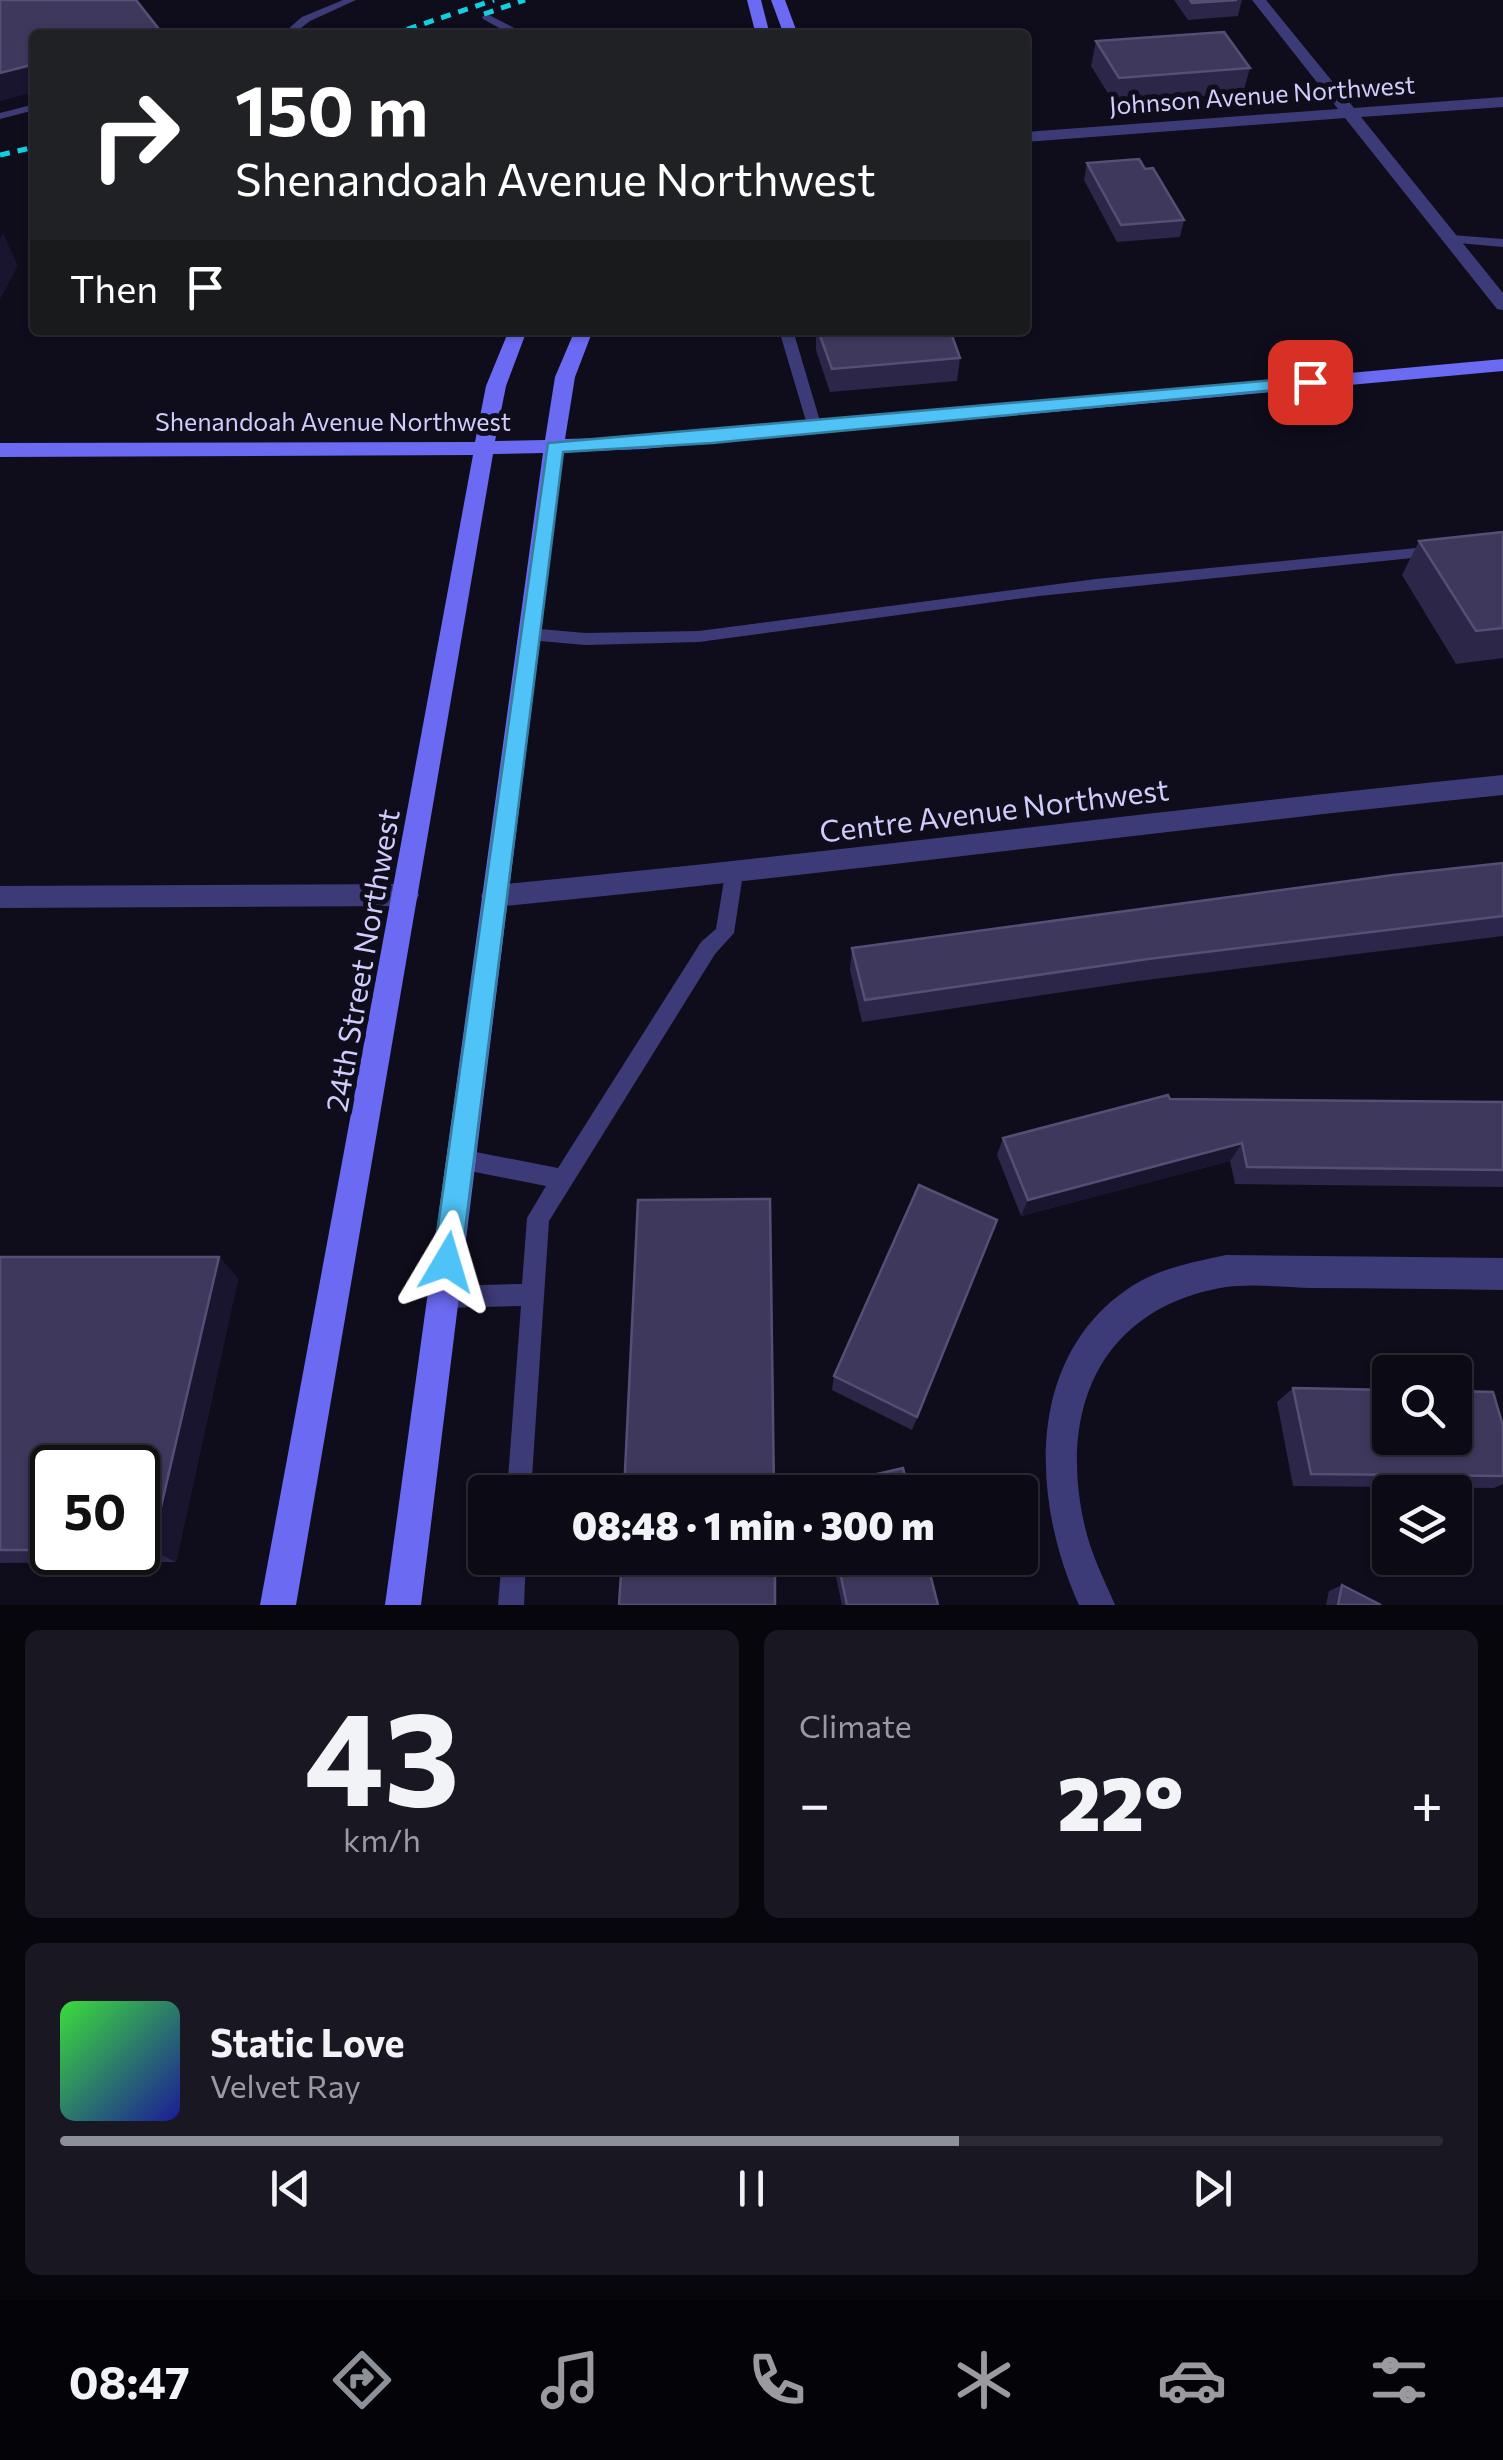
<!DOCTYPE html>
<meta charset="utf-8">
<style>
:root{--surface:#0b0a15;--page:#191822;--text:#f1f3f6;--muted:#9a9aa0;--line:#2b2b34;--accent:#8c9099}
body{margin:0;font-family:Commissioner,sans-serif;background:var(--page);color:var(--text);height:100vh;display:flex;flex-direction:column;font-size:38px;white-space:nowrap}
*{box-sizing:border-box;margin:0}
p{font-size:32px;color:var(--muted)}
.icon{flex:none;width:55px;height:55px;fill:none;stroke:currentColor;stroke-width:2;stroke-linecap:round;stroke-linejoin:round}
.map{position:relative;height:1605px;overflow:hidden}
.side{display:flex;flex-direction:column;gap:25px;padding:25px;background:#06060c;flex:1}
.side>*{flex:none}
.guide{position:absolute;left:30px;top:30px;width:1000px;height:305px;border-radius:10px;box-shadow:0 2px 8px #0004,0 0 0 2px var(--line);background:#202124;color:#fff;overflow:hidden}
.buttons{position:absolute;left:1372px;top:1355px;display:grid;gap:20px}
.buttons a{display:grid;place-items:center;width:100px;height:100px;border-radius:10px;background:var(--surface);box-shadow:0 2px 8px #0004,0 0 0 2px var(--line);font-size:50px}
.speed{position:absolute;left:30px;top:1445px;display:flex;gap:20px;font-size:50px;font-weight:700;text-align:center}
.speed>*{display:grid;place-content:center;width:130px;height:130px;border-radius:50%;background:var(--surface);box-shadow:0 2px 8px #0004,0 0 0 2px var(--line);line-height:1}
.speed .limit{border:5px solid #111;border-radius:15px;background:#fff;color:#111}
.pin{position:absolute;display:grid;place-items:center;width:85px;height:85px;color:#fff;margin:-42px;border-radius:20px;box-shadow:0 5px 15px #0006}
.me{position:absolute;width:110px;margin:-55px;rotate:7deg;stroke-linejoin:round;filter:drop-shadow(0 0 8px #0008)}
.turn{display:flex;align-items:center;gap:35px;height:210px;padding:0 40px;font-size:45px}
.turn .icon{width:130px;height:130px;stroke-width:2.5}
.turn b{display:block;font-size:70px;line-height:85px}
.then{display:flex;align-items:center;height:95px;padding:0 40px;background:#0003;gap:20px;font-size:38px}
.big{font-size:75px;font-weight:800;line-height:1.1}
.side .widget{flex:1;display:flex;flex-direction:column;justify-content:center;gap:15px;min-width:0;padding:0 35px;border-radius:15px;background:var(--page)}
.side .dial{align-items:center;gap:0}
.dial b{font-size:130px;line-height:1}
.song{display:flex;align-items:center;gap:30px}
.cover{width:120px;height:120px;border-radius:15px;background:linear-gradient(135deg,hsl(120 70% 55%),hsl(240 70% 35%))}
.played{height:10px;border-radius:5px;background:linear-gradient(90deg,var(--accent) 65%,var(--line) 65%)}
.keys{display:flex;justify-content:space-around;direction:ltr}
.heat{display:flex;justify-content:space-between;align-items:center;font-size:55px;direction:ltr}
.side .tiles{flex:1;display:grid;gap:25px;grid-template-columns:1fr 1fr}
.widget:last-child{grid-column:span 2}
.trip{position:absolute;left:468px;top:1475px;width:570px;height:100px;border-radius:10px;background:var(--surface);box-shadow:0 2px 8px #0004,0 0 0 2px var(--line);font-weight:800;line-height:100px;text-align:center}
.menu{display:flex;height:160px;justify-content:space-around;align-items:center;background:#040408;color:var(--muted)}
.menu .icon{width:70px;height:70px}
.menu .selected{color:var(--accent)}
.menu b{font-size:45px;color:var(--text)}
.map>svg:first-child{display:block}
</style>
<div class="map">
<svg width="1503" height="1605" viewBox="0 0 1503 1605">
<rect width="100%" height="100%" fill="#0f0d1c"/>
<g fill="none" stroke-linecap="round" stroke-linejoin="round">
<path fill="#3c3b77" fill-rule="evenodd" d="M343,0h13l-46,21 -18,14h-11l21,-18z
M487,14l37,19 1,2h-13l-29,-16 -1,-2z
M35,104v6l-35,9v-6z
M1451,235l52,4v8l-56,-5 -2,-3z
M779,330h14l29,98 -2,3h-10l-2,-3z
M1437,546l5,1 3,4 -3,4 -403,41 -340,46 -114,3 -56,-5 -8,-6 8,-6 56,5 114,-2 397,-52z
M734,866l6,3 3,5 -9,59 -19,21 -166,267 -18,271h-24l14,-186 -79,2 -8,-3 -3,-8 3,-8 8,-3 80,-2 5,-66 19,-32 -86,-17 -7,-3 -3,-7 3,-7 7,-3 98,19 143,-226 15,-13 9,-55 3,-5z
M502,1558h24l-2,47h-26z"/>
<path fill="#3c3b77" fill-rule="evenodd" d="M1252,0h14l88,108 149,-11v10l-142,10 142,176v17l-6,-1 -152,-191 -320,24v-10l313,-23z
M1503,775v20c-337,34 -672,80 -1009,112l-9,-3 -4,-8 4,-8 9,-3c337,-31 672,-76 1009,-110z
M406,884l9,3 4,8 -4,8 -9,3 -406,2v-22z
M1226,1255l277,3v32c-64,-1 -128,-2 -191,-2 -30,-1 -63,-5 -92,0 -122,23 -162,125 -135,239 6,27 19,52 30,78h-36c-47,-103 -56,-248 53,-319 28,-18 62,-24 94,-31z"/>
<path fill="#6b6af3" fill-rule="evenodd" d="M747,0h14l9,35h-14z
M771,0h14l13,35h-14z
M509,330h18l-21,56 -11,55 50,-1 10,-63 20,-47h18l-18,47 -10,62 78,-2 860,-78v12l-860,78 -80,3 -142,1153h-36l158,-1152 -50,1 -197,1151h-36l213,-1150 -473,2v-14l475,-1 11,-56z"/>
<path stroke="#12d0e1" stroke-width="5" stroke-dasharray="10 8" stroke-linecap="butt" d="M484,14l41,-14
M390,35l104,-35
M0,155l35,-8"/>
</g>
<path fill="#2c2648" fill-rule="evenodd" d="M1174,0h68l-4,16 -50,4z
M1096,41l154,27 -7,25 -129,10 -23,-37z
M1087,163l58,6 39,51 -4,17 -63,5 -33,-62z
M816,330h134l10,28 -3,23 -127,11 -14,-42z
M1503,532v126l-47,6 -54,-89 17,-34z
M1503,863v73l-365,45 -276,41 -12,-52 2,-22z
M1170,1099l333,3v85l-268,-3 -5,-23 -209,55 -24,-61 6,-17z
M997,1220l-85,210 -80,-40 2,-14z
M0,1257h219l19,22 -62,283 -176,1zM52,1468h86v84h-86z
M1293,1388l210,38v58l-9,4 -201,-2 -16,-84z
M832,1558h94l12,47h-96z
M1342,1585l39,20h-55l3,-14z"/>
<path fill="#19152f" d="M35,64v28l-35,9v-28z
M3,233l15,33 -18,33v-61z
M1242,1143l-12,18 -209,55 7,-16z
M219,1257l19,22 -62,283 -25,-12z"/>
<path fill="#3e385c" stroke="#554f75" stroke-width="2.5" d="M0,0h136l26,33 -10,2h-117v29l-35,9z
M1190,0h47l-45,3z
M1224,32l26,36 -131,10 -23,-37z
M1139,159l6,10 8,-1 31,52 -63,5 -34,-62z
M818,330h132l10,28 -128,11z
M1503,532v96l-27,3 -57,-90z
M1503,863v53l-355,43 -283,41 -13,-52 541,-73z
M1168,1095l2,4 333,3v68l-256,-3 -5,-24 -214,57 -25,-62z
M919,1185l78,35 -80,197 -83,-41z
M770,1199l4,293h-150l14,-292z
M0,1257h219l-68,293h-13v-82h-86v82h-52z
M1293,1388l97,2v48h65v-47l38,1 10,34v50l-192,-2z
M903,1468l6,24h-87l-1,-5z
M622,1558h153v47h-156z
M837,1558h89l12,47h-91z
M1342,1585l39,20h-43z"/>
<path fill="#4fc3f7" stroke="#337fa1" stroke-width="2.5" d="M1310,377l9,5 -2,4 -605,57 -149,9 -102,810 -4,11 -10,4 -10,-4 -4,-11 115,-819z"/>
<g text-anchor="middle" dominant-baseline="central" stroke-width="10" stroke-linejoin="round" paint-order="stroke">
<g font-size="25" fill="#d0ccfb" stroke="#0f0d1c">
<text transform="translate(1262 94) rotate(-4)">Johnson Avenue Northwest</text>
<text x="333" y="421">Shenandoah Avenue Northwest</text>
</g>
<g font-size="30" fill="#d0ccfb" stroke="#0f0d1c">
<text transform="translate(994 809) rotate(-7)">Centre Avenue Northwest</text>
<text transform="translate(361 960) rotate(-80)">24th Street Northwest</text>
</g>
</g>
</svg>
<div class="buttons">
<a><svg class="icon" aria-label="search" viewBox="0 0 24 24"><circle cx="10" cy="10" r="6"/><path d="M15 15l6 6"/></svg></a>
<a><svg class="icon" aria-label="layers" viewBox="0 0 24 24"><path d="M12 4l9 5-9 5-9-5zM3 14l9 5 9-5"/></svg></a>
</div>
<div class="speed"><div class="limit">50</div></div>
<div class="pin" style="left:1310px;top:382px;background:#d93025"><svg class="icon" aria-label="arrive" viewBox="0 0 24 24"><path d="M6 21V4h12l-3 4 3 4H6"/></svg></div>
<svg class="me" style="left:447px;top:1262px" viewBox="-20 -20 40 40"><path d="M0-17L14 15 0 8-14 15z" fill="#4fc3f7" stroke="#fff" stroke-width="4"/></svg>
<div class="trip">08:48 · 1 min · 300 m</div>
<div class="guide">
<div class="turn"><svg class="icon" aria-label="right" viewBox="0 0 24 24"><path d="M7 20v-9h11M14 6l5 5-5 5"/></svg><div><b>150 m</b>Shenandoah Avenue Northwest</div></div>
<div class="then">Then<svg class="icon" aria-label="arrive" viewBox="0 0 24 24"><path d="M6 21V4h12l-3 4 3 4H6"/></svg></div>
</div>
</div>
<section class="side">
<div class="tiles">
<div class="widget dial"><b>43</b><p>km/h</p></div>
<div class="widget"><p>Climate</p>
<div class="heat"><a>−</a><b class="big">22°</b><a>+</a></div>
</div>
<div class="widget">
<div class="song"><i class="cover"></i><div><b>Static Love</b><p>Velvet Ray</p></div></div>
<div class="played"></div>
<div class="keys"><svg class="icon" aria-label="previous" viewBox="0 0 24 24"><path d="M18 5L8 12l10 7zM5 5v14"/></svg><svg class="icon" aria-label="pause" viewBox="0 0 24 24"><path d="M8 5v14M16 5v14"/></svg><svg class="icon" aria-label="next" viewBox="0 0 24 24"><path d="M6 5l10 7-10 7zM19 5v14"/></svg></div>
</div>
</div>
</section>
<nav class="menu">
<b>08:47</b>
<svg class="icon selected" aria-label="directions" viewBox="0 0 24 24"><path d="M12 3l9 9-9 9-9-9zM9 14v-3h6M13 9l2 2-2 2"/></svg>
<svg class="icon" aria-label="music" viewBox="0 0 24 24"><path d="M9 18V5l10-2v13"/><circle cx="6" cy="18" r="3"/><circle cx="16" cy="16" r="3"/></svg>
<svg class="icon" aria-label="phone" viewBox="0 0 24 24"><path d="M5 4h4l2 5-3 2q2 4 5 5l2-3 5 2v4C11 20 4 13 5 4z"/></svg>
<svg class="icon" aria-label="climate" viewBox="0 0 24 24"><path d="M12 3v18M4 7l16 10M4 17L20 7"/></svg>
<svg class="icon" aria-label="car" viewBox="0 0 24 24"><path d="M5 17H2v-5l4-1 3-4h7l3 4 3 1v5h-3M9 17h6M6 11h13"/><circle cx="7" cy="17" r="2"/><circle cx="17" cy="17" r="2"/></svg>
<svg class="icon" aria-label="filters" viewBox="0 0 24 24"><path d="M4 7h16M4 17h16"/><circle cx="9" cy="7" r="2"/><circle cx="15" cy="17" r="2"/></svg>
</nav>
